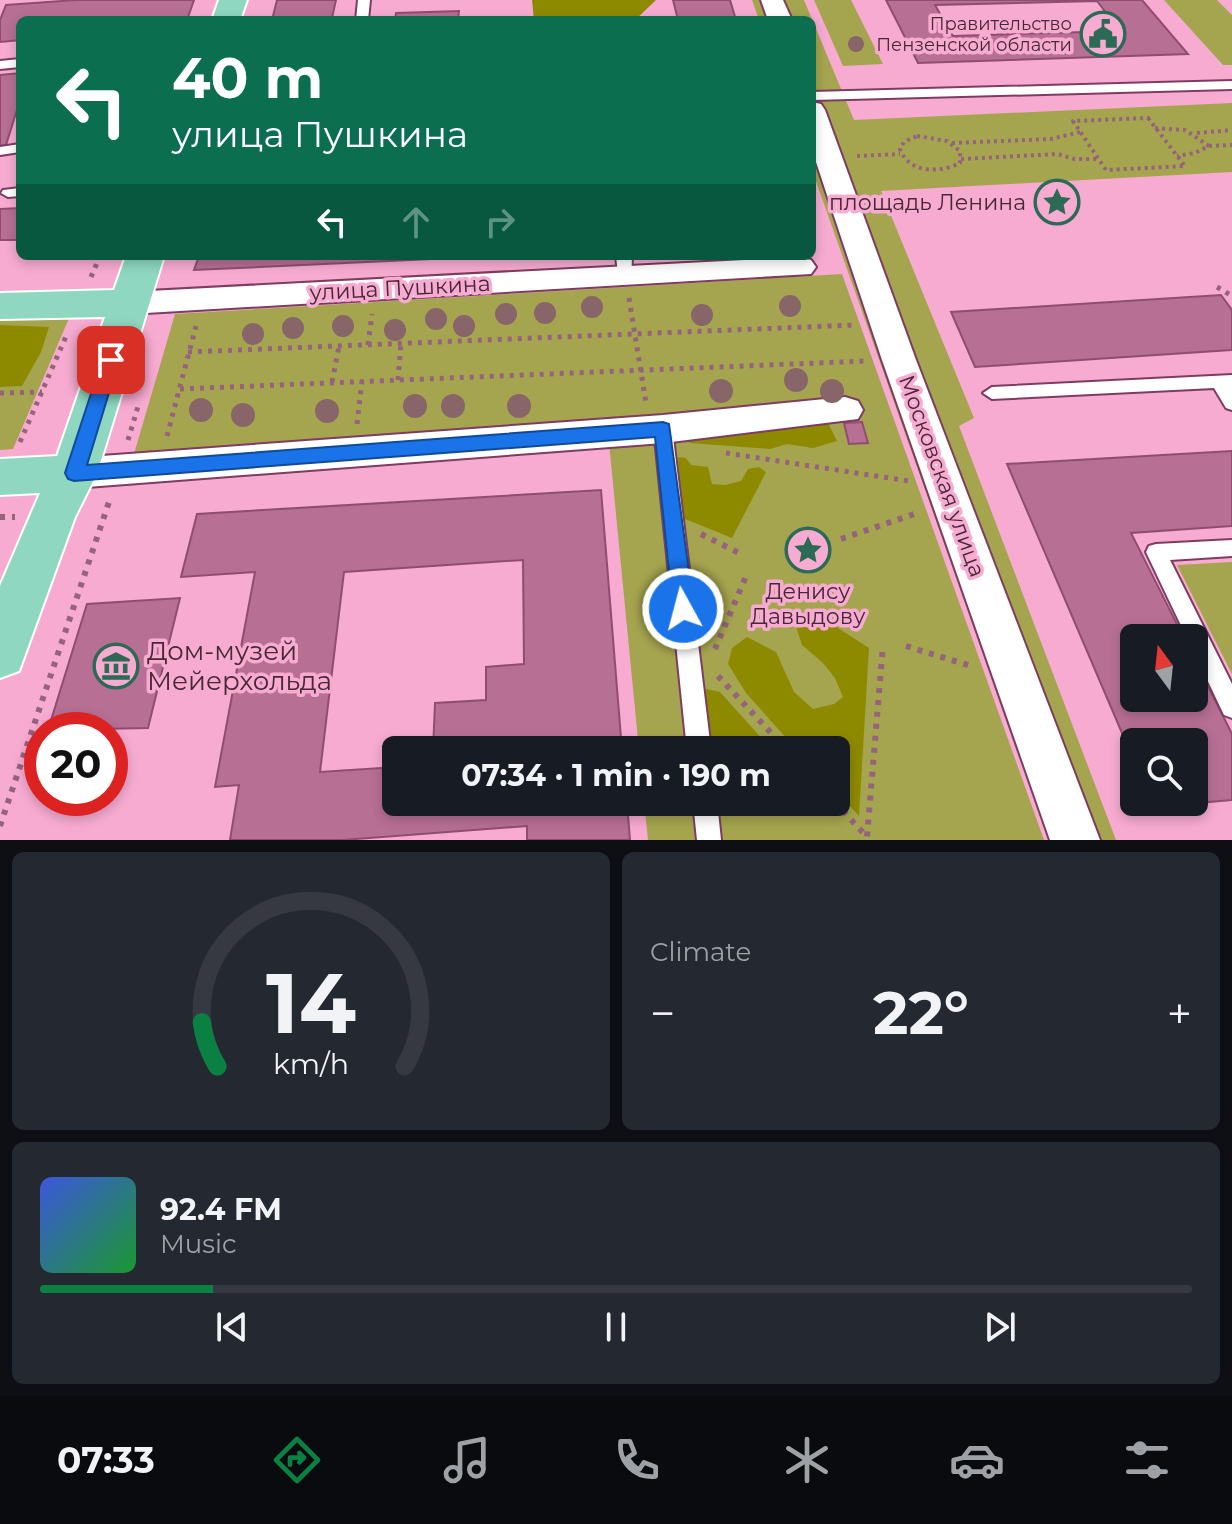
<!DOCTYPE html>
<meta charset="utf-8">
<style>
:root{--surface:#171b24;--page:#242831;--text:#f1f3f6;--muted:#9ea1a6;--line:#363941;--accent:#0b8043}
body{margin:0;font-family:Montserrat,sans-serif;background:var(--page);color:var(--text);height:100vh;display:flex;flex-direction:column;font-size:30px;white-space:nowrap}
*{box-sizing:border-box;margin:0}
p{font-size:26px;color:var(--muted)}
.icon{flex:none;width:44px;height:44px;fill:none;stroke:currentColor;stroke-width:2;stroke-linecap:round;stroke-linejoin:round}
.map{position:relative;height:840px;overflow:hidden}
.drawer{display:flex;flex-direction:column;gap:12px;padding:12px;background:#0d0f14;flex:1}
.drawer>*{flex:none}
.top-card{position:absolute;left:16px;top:16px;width:800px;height:244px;border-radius:12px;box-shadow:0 4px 12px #0003;background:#0b6e4f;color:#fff;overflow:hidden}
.needle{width:52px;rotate:345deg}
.controls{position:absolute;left:1120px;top:624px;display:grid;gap:16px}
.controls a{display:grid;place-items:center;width:88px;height:88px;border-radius:12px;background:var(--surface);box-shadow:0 4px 12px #0003;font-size:40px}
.speed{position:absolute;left:24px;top:712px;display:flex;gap:16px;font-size:40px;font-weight:700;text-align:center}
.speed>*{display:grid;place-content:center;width:104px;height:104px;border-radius:50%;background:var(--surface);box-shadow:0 4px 12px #0003;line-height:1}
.speed .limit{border:12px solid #d22;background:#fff;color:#111}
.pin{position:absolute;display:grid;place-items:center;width:68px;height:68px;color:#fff;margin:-34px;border-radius:16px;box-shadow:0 4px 12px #0006}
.me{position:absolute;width:88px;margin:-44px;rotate:353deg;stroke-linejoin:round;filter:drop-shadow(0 0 6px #0008)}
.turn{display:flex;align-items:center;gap:28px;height:168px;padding:0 24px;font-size:36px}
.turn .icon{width:104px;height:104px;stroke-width:2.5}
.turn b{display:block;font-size:56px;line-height:68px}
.lanes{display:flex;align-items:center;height:76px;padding:0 24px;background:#0003;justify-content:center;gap:40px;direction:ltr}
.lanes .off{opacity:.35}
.big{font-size:60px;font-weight:700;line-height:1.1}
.drawer .widget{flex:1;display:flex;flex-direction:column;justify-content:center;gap:12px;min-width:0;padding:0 28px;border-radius:12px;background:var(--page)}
.drawer .dial{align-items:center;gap:0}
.dial svg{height:208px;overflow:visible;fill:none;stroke:var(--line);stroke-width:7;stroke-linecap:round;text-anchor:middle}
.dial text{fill:var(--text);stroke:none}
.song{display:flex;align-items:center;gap:24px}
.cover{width:96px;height:96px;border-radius:12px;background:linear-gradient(135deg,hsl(230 70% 55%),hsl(130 70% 35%))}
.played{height:8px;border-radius:4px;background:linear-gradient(90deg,var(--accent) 15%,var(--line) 15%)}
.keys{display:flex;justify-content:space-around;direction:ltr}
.heat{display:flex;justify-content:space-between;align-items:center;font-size:44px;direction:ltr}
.drawer .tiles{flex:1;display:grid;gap:12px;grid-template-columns:1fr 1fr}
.widget:last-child{grid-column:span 2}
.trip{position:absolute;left:382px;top:736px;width:468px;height:80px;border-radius:12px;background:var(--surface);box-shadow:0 4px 12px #0003;font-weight:700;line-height:80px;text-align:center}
.tabs{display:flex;height:128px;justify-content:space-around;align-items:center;background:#090b0e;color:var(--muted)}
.tabs .icon{width:56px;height:56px}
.tabs .active{color:var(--accent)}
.tabs b{font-size:36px;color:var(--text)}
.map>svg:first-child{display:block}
</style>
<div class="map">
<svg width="1232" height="840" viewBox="0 0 1232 840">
<rect width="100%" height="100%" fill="#f7abd1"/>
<path fill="#a6a54f" d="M752,0h52l50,120 378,-17v69l-351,19 93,227 -15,8 157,414h-67l-237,-670v-150h-53z
M814,0h37l32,64 -40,2z
M1164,0h53l15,15v50h-9z
M842,274l202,566h-396l-4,-38h192v-52h-197l-32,-328 -473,32 41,-140z
M70,316l-57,133 -13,1v-131z
M1232,562v112l-55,-109z"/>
<path fill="#8e8a00" d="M532,0h124l-21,20h-101z
M0,325l49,2 -8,25 -19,34 -22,1z
M799,419l29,4 9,18 -24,7 -26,-4 -17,5 -80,-6 -7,-9z
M678,457l8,1 5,7 17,2 4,17 13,1 16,-4 7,-12 11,-2 7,5 -34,66 -52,-21z
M809,618l23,6 37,24 -10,168 -23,-25v-41h-39l-51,-57 -18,-29 4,-16 15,-11 29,15 18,40 19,17 21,-5 9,-7 -8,-19 -12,-15 -21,-18 -8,-25z
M702,688l18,4 52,58h-62z"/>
<path fill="#b76f94" stroke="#914d71" stroke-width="2" fill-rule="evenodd" d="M76,0h118l-7,20h-167v20l-20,2v-22l6,-15z
M277,0h59l-4,18 -60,2z
M673,0h57l6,20h-58z
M886,0h256l46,54 -270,9zM1097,1l23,30 -167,5 -18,-31z
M459,11l-1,9h-63l1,-7z
M20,73v27l-14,45 -6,1v-71z
M20,208v32h-20v-31z
M199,256h298l-303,14z
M1221,295l11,15v40l-257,17 -24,-55z
M862,422l6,21 -19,1 -5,-21z
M1232,451v75l-101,7 53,105h-50v60h60v-40l38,76v66l-78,7 -2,-5h42v-60h-60v19l-127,-297z
M601,490l21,260h-189l2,-47 51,-3v-33l38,-3 -1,-104 -179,12 -24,200 76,-5v35h231l3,38h-103v-14l-184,14h-113l9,-55 -24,2 40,-215 -74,5 16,-63z
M180,598l-32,130 -100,2 39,-126z"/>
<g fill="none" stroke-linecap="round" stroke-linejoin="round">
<g stroke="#7e3c60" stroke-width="4">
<path id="lane" d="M358,0h12l-2,20h-12z
M20,59v8l-20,2v-8z
M1232,81v8l-420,11v-8z
M20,144v8l-20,3v-8z
M20,188v8l-12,1 -7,-4 2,-3z
M616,256h16l-1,26h-12z
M1232,375v35l-6,-2 -12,-20 -222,11 -9,-6 9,-6z
M663,422l6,2 3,5 39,321h-24l-33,-321 3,-5z
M1232,540v16l-62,4 62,124v34l-8,-3 -30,-63v-14h-7l-41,-86 3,-6 7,-2z
M693,802h24l4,38h-24z"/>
</g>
<g stroke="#7e3c60" stroke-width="4">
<path id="street" d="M761,0h22l9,20h-24z
M812,102l9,2 4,6 91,250 184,480h-50l-168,-480 -70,-210z
M800,257l11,3 5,7 -5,7 -682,40 -11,-3 -5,-8 5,-8 11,-3z
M845,397l13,4 5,9 -5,9 -195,24 -589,45 -13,-4 -6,-11 6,-11 13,-4 589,-43z"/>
</g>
<g stroke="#fff" stroke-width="4">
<path id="primary" d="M219,0h28l-7,20h-28z
M126,256h38l-67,217 -22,44 -56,154 -19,7v-92l40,-93 -40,2v-36l57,-3 48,-139 -105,2v-26l114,-3z"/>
</g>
<path stroke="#96637d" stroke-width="4" stroke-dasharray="3 4" stroke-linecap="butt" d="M1148,118l37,48 -79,4 -33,-49z
M1155,128l30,2 24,16 -14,7 -18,3
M1197,133l35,-3
M917,136l30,5 13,10v12c-20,10 -51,11 -60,-14l4,-7z
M952,143l99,-4 29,-7
M1209,146l23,-1
M857,156l43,-2
M961,159l97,-5 16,5h25"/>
<path stroke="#96637d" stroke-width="5" stroke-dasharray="4 6" stroke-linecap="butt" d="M91,277l9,-21
M1217,287l15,9
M629,298l17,105
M368,345l4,-31
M188,352l667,-27
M398,380l3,-37
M332,382l7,-36
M180,389l686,-28
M0,393l42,-1
M357,424l5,-43
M167,436l29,-110
M128,440l11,-37
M20,442l47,-108
M726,453l183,28"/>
<path stroke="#96637d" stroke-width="6" stroke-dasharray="5 7" stroke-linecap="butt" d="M0,517h15
M701,534l38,19
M841,539l79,-27
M906,646l68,21
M715,649l32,-75
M718,676l69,74
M835,802l32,35 16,-192
M0,826l110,-327"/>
<use href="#lane" fill="#fff" fill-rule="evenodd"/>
<use href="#street" fill="#fff" fill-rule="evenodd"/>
<use href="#primary" fill="#8fd7c0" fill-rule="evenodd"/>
</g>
<g fill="#886569">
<circle cx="856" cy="44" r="8"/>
<circle cx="790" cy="306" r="11"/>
<circle cx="592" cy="307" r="11"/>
<circle cx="545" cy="313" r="11"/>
<circle cx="506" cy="314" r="11"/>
<circle cx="702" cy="315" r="11"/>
<circle cx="436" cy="319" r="11"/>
<circle cx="343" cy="326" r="11"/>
<circle cx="464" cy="326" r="11"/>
<circle cx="293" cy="328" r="11"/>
<circle cx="395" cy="330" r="11"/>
<circle cx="253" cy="334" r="11"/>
<circle cx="796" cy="380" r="12"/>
<circle cx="721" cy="391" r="12"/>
<circle cx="832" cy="391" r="12"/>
<circle cx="415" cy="406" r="12"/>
<circle cx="453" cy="406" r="12"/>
<circle cx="519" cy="406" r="12"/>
<circle cx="201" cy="410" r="12"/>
<circle cx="327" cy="411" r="12"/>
<circle cx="243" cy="415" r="12"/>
</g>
<path fill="#1a73e8" stroke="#114b97" stroke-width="2" d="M111,353l8,7 -32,105 576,-43 6,2 25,185 -3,7 -8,3 -7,-3 -3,-7 -18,-172 -581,44 -6,-2 -3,-6 37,-113z"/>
<defs>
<g id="civic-ring" transform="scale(2.3)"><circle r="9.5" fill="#f7abd1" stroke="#2d6a55" stroke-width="1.5"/><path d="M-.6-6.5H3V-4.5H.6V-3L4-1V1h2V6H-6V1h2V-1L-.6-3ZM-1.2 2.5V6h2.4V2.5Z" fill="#2d6a55"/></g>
<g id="sight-ring" transform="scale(2.3)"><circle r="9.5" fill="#f7abd1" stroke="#2d6a55" stroke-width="1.5"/><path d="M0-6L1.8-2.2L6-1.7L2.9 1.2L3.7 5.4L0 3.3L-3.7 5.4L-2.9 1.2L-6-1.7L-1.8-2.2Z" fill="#2d6a55"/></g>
<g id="museum-ring" transform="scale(2.3)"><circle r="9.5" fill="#f7abd1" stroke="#2d6a55" stroke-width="1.5"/><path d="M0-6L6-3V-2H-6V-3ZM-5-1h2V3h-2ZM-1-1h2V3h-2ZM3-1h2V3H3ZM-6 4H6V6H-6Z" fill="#2d6a55"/></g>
</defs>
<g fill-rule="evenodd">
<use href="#civic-ring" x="1103" y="34"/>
<use href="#sight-ring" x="1057" y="202"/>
<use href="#sight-ring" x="808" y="550"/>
<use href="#museum-ring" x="116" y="666"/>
</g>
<g text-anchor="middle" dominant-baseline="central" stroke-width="7" stroke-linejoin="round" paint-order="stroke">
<g font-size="18" fill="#462838" stroke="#f7abd1" text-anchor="end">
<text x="1072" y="24">Правительство<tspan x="1072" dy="21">Пензенской области</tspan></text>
</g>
<g font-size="22" fill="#462838" stroke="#f7abd1" text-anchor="end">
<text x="1026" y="202">площадь Ленина</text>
<text x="808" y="591" text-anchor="middle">Денису<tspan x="808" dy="25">Давыдову</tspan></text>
</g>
<g font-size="22" fill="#462838" stroke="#f7abd1">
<text transform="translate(400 288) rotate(-3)">улица Пушкина</text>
<text transform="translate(942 476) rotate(70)">Московская улица</text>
</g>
<g font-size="26" fill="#462838" stroke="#f7abd1" text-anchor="start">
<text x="147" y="651">Дом-музей<tspan x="147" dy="30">Мейерхольда</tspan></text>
</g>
</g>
</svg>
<div class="controls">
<a><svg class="needle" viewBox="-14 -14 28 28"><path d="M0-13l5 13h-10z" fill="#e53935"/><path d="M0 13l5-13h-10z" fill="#9ea1a6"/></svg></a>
<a><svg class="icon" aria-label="search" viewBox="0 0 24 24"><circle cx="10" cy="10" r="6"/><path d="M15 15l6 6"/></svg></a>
</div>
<div class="speed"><div class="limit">20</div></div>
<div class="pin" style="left:111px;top:360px;background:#d93025"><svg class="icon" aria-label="arrive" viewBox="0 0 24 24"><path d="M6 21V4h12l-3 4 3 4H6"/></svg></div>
<svg class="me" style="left:683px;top:609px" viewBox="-20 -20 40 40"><circle r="17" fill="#1a73e8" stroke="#fff" stroke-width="3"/><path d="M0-11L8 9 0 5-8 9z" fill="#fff"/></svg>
<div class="trip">07:34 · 1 min · 190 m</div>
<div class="top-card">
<div class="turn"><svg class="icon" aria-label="left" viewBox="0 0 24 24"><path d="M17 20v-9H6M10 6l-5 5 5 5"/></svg><div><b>40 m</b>улица Пушкина</div></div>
<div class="lanes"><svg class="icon" aria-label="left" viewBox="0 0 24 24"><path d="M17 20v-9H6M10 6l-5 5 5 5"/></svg><svg class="icon off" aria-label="ahead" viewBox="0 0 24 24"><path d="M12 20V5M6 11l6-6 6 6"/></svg><svg class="icon off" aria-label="right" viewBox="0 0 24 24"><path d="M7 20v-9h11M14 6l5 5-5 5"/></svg></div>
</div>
</div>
<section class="drawer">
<div class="tiles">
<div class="widget dial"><svg viewBox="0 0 100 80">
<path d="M14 69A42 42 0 1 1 86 69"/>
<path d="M14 69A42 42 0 0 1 8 52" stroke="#0b8043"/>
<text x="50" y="56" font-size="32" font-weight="700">14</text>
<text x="50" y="72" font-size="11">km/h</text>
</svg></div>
<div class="widget"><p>Climate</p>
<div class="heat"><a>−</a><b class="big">22°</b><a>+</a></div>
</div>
<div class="widget">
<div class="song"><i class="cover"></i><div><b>92.4 FM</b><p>Music</p></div></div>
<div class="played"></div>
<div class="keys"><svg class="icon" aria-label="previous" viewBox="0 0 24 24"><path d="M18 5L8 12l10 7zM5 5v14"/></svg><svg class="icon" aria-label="pause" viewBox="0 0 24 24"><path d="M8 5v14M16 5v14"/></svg><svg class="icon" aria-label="next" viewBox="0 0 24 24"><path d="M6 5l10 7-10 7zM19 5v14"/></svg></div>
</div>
</div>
</section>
<nav class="tabs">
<b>07:33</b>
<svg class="icon active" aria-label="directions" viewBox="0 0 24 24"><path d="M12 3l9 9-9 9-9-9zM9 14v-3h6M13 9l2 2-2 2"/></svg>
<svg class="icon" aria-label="music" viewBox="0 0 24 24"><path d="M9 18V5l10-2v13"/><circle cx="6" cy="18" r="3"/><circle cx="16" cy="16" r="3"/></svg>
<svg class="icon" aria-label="phone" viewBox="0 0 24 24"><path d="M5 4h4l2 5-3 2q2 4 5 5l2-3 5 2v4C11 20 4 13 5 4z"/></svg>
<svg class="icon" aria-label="climate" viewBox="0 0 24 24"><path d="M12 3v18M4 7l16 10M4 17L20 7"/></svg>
<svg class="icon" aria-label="car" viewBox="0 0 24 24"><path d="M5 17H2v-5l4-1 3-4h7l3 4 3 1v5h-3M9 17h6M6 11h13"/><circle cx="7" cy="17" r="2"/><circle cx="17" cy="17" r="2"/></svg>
<svg class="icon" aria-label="filters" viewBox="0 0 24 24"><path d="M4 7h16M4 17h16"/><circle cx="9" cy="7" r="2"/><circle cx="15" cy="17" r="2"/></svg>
</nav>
